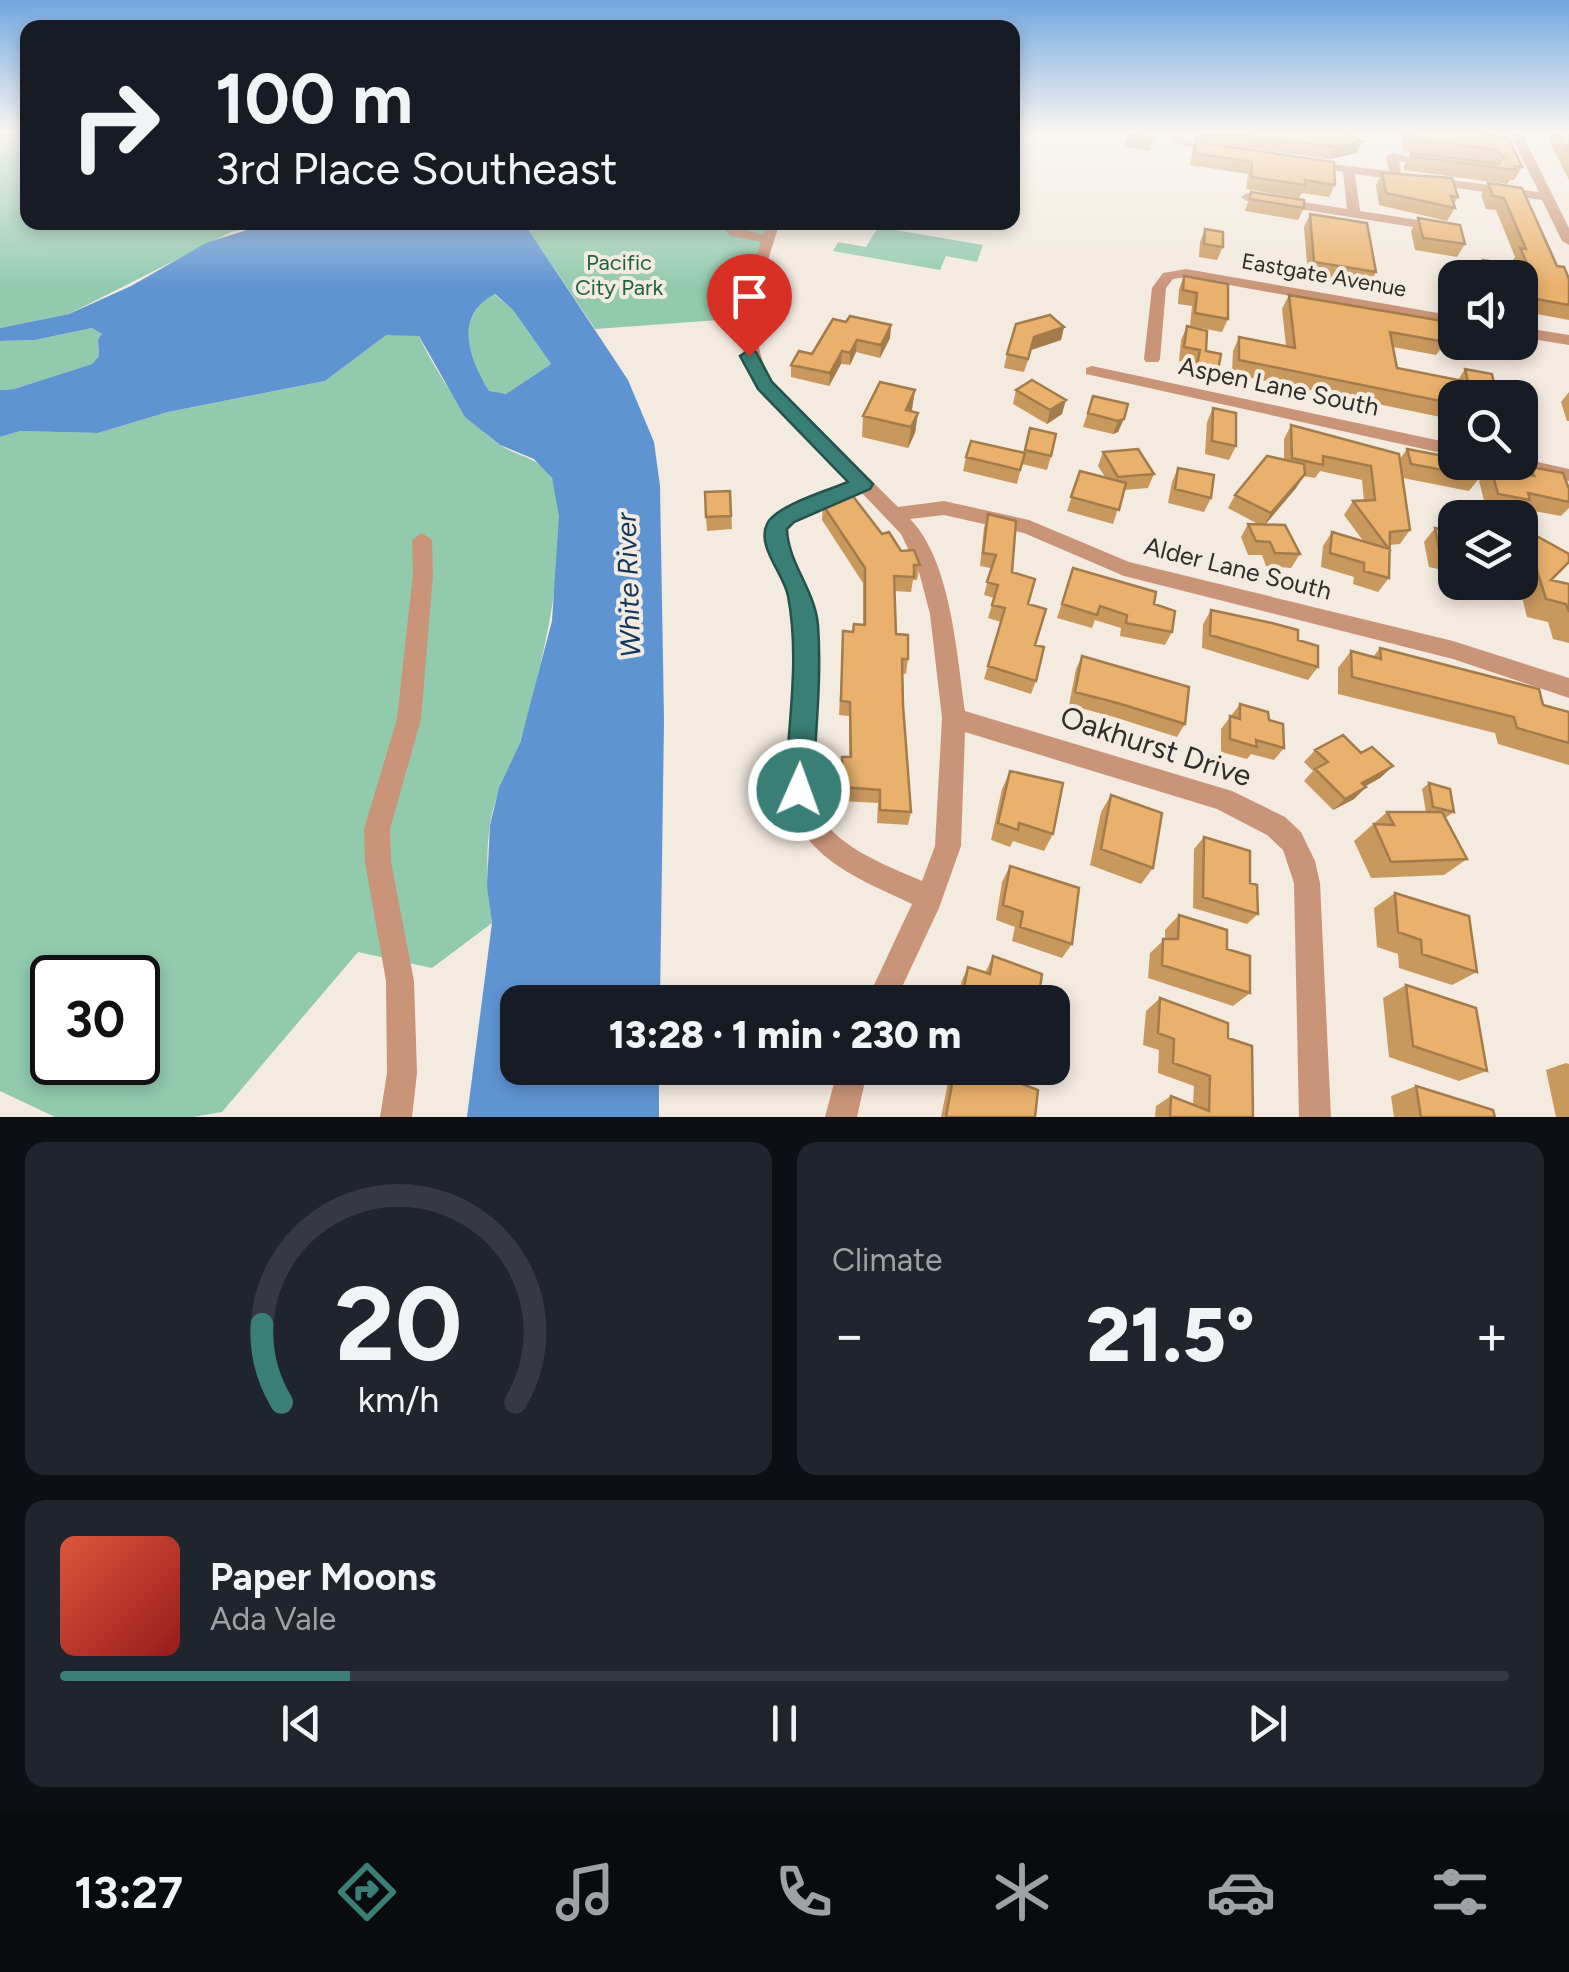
<!DOCTYPE html>
<meta charset="utf-8">
<style>
:root{--surface:#171b24;--page:#20242c;--text:#f1f3f6;--muted:#9ea1a6;--line:#363941;--accent:#397f75}
body{margin:0;font-family:Figtree,sans-serif;background:var(--page);color:var(--text);height:100vh;display:flex;flex-direction:column;font-size:38px;white-space:nowrap}
*{box-sizing:border-box;margin:0}
p{font-size:32px;color:var(--muted)}
.icon{flex:none;width:55px;height:55px;fill:none;stroke:currentColor;stroke-width:2;stroke-linecap:round;stroke-linejoin:round}
.map{position:relative;height:1117px;overflow:hidden}
.details{display:flex;flex-direction:column;gap:25px;padding:25px;background:#0d0f14;flex:1}
.details>*{flex:none}
.top-card{position:absolute;left:20px;top:20px;width:1000px;height:210px;border-radius:20px;box-shadow:0 5px 15px #0003;background:#171b24;color:var(--text);overflow:hidden}
.buttons{position:absolute;left:1438px;top:260px;display:grid;gap:20px}
.buttons a{display:grid;place-items:center;width:100px;height:100px;border-radius:20px;background:var(--surface);box-shadow:0 5px 15px #0003;font-size:50px}
.speed{position:absolute;left:30px;top:955px;display:flex;gap:20px;font-size:50px;font-weight:700;text-align:center}
.speed>*{display:grid;place-content:center;width:130px;height:130px;border-radius:50%;background:var(--surface);box-shadow:0 5px 15px #0003;line-height:1}
.speed .limit{border:5px solid #111;border-radius:15px;background:#fff;color:#111}
.pin{position:absolute;display:grid;place-items:center;width:85px;height:85px;color:#fff;margin:-102px -42px;border-radius:50% 50% 50% 0;rotate:-45deg;box-shadow:0 0 10px #0007}
.pin .icon{rotate:45deg}
.me{position:absolute;width:110px;margin:-55px;rotate:2deg;stroke-linejoin:round;filter:drop-shadow(0 0 8px #0008)}
.turn{display:flex;align-items:center;gap:35px;height:210px;padding:0 30px;font-size:45px}
.turn .icon{width:130px;height:130px;stroke-width:2.5}
.turn b{display:block;font-size:70px;line-height:85px}
.big{font-size:75px;font-weight:800;line-height:1.1}
.details .widget{flex:1;display:flex;flex-direction:column;justify-content:center;gap:15px;min-width:0;padding:0 35px;border-radius:20px;background:var(--page)}
.details .dial{align-items:center;gap:0}
.dial svg{height:260px;overflow:visible;fill:none;stroke:var(--line);stroke-width:7;stroke-linecap:round;text-anchor:middle}
.dial text{fill:var(--text);stroke:none}
.song{display:flex;align-items:center;gap:30px}
.cover{width:120px;height:120px;border-radius:15px;background:linear-gradient(135deg,hsl(10 70% 55%),hsl(0 70% 35%))}
.played{height:10px;border-radius:5px;background:linear-gradient(90deg,var(--accent) 20%,var(--line) 20%)}
.keys{display:flex;justify-content:space-around;direction:ltr}
.heat{display:flex;justify-content:space-between;align-items:center;font-size:55px;direction:ltr}
.details .tiles{flex:1;display:grid;gap:25px;grid-template-columns:1fr 1fr}
.widget:last-child{grid-column:span 2}
.trip{position:absolute;left:500px;top:985px;width:570px;height:100px;border-radius:20px;background:var(--surface);box-shadow:0 5px 15px #0003;font-weight:800;line-height:100px;text-align:center}
.tab-bar{display:flex;height:160px;justify-content:space-around;align-items:center;background:#090b0e;color:var(--muted)}
.tab-bar .icon{width:70px;height:70px}
.tab-bar .on{color:var(--accent)}
.tab-bar b{font-size:45px;color:var(--text)}
.map>svg:first-child{display:block}
</style>
<div class="map">
<svg width="1569" height="1117" viewBox="0 0 1569 1117">
<rect width="100%" height="100%" fill="#f3eae0"/>
<path fill="#92caae" fill-rule="evenodd" d="M0,132h27l1,90 244,1 -41,9 -162,82 -69,14z
M524,223h250l-27,95 -152,11z
M878,227l105,18 -6,17 -31,-6 -6,14 -107,-19 5,-9 28,5z
M494,294l19,16 38,54 -44,30 -18,-2c-21,-33 -35,-74 5,-98z
M92,328l11,6 -5,6 1,16 -7,8 -78,25 -14,1v-49l35,-1z
M407,333l12,3c16,35 49,87 81,109 18,12 39,12 51,32 27,45 -14,211 -30,262 -9,29 -27,54 -31,86 -5,32 -2,66 2,98l-60,45 -74,-16 -136,160 -29,5h-138l-55,-26v-654l20,-6 78,2 70,-21 157,-31 61,-47zM52,978h86v84h-86z"/>
<path fill="#5f94d2" fill-rule="evenodd" d="M524,223l104,157 26,62 6,44 4,234 -4,282h-142v66h141v49h-192l25,-194 -5,-37 3,-61 9,-37 21,-45 32,-122 7,-105 -7,-38 -18,-19 -34,-14 -35,-28 -46,-81 -33,-1 -61,46 -157,31 -70,21 -78,-2 -20,6v-47l14,-1 78,-25 7,-8 -1,-16 4,-6 -10,-6 -57,12 -35,1v-13l69,-14 62,-28 75,-43 66,-21zM495,294l18,16 38,54 -45,30 -17,-3c-20,-32 -36,-75 6,-97z"/>
<g fill="none" stroke-linecap="round" stroke-linejoin="round">
<path fill="#ca9479" fill-rule="evenodd" d="M1169,132h11l2,7 42,12 -6,3 -45,-11z
M1509,132h12l48,96v17l-7,-4 -20,-41 -187,-26 5,37 84,13 2,3 -7,4 -192,-30 -6,-4 6,-4 100,16 -4,-37 -36,-5v-6l82,10 -3,-14 6,-4 44,9 -6,4 -31,-5 2,12 138,19z
M1533,132l36,1v6z
M717,222c17,0 29,9 46,13l4,-13h13c-17,54 -38,107 -8,160l126,125 46,-6 85,19 100,42 324,79 116,37v20l-116,-39 -329,-83 -100,-43 -80,-18 -34,4c41,41 47,137 55,192l267,80 53,26 16,15 14,29 5,22 11,234h-32l-5,-234 -11,-33 -16,-15 -50,-26 -252,-77 -4,114 -22,62 -44,94h-29l46,-98c-54,-26 -98,-40 -124,-98l6,-196 -28,-72v-11l13,-15 71,-30c-40,-42 -111,-93 -110,-156 1,-29 11,-57 21,-84l-30,-6zM861,492l40,42 18,38 11,42 12,104 -7,128 -13,35c-39,-17 -89,-35 -108,-75l2,-196 -28,-62 -2,-19 7,-7z
M1186,269l269,47v10l-269,-49 -13,2 -7,9 -6,71 -2,3h-12l-2,-3 8,-71 11,-15z
M1520,327l49,8v10l-49,-8z
M1092,366l363,78v12l-369,-82v-6z
M1520,458l49,11v12l-62,-15 -3,-4h16z
M422,533l10,7 1,34 -12,145 -31,110 1,33 23,119 3,92 -5,44h-32l7,-44 -1,-92 -21,-119 -1,-33 33,-110 16,-145 -1,-34z
M838,1068h30l-11,49h-32z"/>
</g>
<path fill="#c9985d" d="M1127,132l27,7 -4,12 -26,-4z
M1194,132h149l19,9 -5,12 -28,6 -130,-18 -6,-1z
M1400,132h77l45,35 -8,13h-4l-3,4 -103,-14v-4l7,-13 49,6 -57,-8z
M1552,132h17v48l-21,-41z
M1196,142l139,43 -6,12 -27,-4 -3,5 -53,-9 2,-15 -58,-9 2,-12z
M1382,173l76,24 -4,7 1,4 -8,13 -68,-16 -3,-20z
M1488,183l34,5 35,78 12,13v41l-49,-9v-33h-44l-2,-5 9,-13 30,5 -1,-4 3,-4 -19,-47 -10,-1 -5,-14z
M1251,192l53,16 -6,12 -53,-9z
M1310,214l66,58 -7,13 -61,-10 -4,-48z
M1418,218l47,26 -8,13 -42,-7 -4,-19z
M1205,229l18,18 -6,13 -18,-3 1,-15z
M1184,276l44,43 -6,13 -32,-6 2,-20 -14,-2 1,-15z
M1289,295l166,28v19h49l1,5 -10,13 -55,-10 -4,5 -43,-8 4,21 61,12 7,-11 27,5 -37,24v22l-223,-46 1,-23 6,-14 47,9 -4,-37z
M846,322l45,3 -1,13 -10,20 -24,-6 -6,13 -9,-1 -12,22 -38,-9v-12l21,-11z
M1187,326l31,44 -6,14 -20,-5 2,-15 -15,-3 2,-21z
M1064,327l-3,13 -30,10 -7,22 -20,-4 3,-14z
M1016,390l46,24 -15,10 -34,-20z
M1569,392v29h-2l-6,-19z
M1093,396l35,8 -10,28 -5,2 -30,-7z
M1213,408l23,38 -7,14 -24,-6 2,-32z
M911,411l7,2 -3,20 -7,15 -46,-11 1,-21z
M1291,425l109,34 7,-10 73,28 -11,14 -66,-13 7,52 -10,14 -10,1 -1,33 -11,14 -25,-8 1,-7 -33,-10 2,-21 9,-14 32,10 -20,-27 9,-14h11l-2,-21 -42,-9 -5,7 -11,-2 -8,12 -31,37 35,29 -9,14 -25,-2 -4,-11h-14l-7,-18 7,-13h10l-30,-16 7,-13 49,-35v-21z
M1030,428l21,28 -4,14 -25,-6 -5,20 -54,-13 3,-14 58,-4z
M1103,452l51,22 -6,14 -24,2 -11,34 -46,-13 13,-40 25,6 -7,-11z
M1531,467l38,22v19l-8,8 -38,-7 -5,5 -32,-6 -7,-27 12,-13 34,6z
M1178,468l33,30 -7,14 -36,-9 4,-21z
M730,491l2,38 -25,2 -1,-14z
M823,505l59,29 38,31 -3,15h-4l-2,12 -17,-1 2,43 12,25 -2,15 -4,-1 1,32 8,107 -3,13 -31,-2 1,-20 -37,-2 1,-44h7v-41l-10,-1 4,-84 10,1 10,-7v-42l-41,-63z
M988,514l24,58 16,32 7,41 1,36 -5,13 -47,-15 17,-57 -13,-4 6,-20 -10,-3 7,-27 -11,-2 4,-38z
M1435,528l20,4v41l-26,-6 -5,-25z
M1520,546l31,34 18,4v59l-16,-4 -5,-17 -21,-5 -9,-35h2z
M1073,568l81,36 18,28 -7,13 -45,-9 1,-8 -26,-8 -3,8 -35,-10z
M1211,610l87,30 20,27 -10,13 -106,-32 1,-24z
M1380,648l163,57 26,7v53l-71,-21 -3,-11 -157,-39v-26l13,-17 22,6z
M1082,656l103,68 -8,13 -63,-20 -45,-12 7,-36z
M1240,704l29,16 15,28 -10,12 -23,-6 -4,5 -26,-7v-23z
M1315,750l46,3 32,13 -13,12 -15,8 1,1 -12,12 -21,11 -29,-29 9,-10 -9,-9z
M1010,771l43,63 -9,17 -31,-10 -3,6 -19,-7 11,-51z
M1429,783l25,29 -9,6 22,41 -23,16 -73,3 -17,-37 33,-29h39l-4,-23z
M1111,795l42,73 -12,16 -51,-19 11,-53z
M1204,837l46,46 8,31 -11,10 -54,-16 1,-59z
M1010,866l62,78 -10,14 -50,-17 3,-14 -19,-7 6,-38z
M1395,893l82,79 -25,13 -53,-17 -1,-14 -21,-7 -3,-39z
M1179,915l48,34 23,44 -17,13 -85,-28 2,-25 15,-14v-9z
M993,956l45,46h-81l5,-22 6,-13 17,6z
M1406,985l81,86 -28,10 -70,-24 -6,-59z
M1160,998l68,40 25,79h-98l1,-11 15,-10 22,8 1,-18 -36,-13 1,-23 -16,-5 3,-34z
M1566,1063l3,1v53h-13l-10,-47z
M951,1068h54l-1,9 31,40h-94z
M1416,1086l79,31h-101l-3,-21z"/>
<path fill="#a47c4c" d="M1362,141l-5,12 -28,6 6,-12z
M891,325l-1,13 -10,20 1,-13z
M1064,327l-3,13 -30,10 -7,22 10,-35z
M857,340l-1,12 -6,13v-12z
M842,351l-1,13 -12,22 1,-13z
M915,390l-3,20 -7,16 1,-16z
M1066,400l-4,14 -15,10 3,-14z
M918,413l-3,20 -7,15 3,-21z
M1124,419l-6,13 -5,2 5,-13z
M1305,474l-9,14 -33,39 8,-14z
M1393,766l-13,12 -30,17 12,-12z
M1366,787l-12,12 -21,11 12,-11z"/>
<path fill="#eab16c" stroke="#a47c4c" stroke-width="2.5" d="M1128,132h27l-1,7 -27,-4z
M1217,132h126l19,9 -27,6z
M1409,132h68l32,7 13,28 -8,-1 2,4 -105,-14v-3l87,11 6,-7 -9,-7 -85,-12z
M1558,132h11v21z
M1196,142l138,20 1,23 -30,-5v5l-54,-8 1,-15 -57,-9z
M1382,173l70,5 6,19 -7,-1 4,12 -69,-15z
M1488,183l34,5 35,78 7,1 5,12v26l-49,-9v-18h-31l-6,-18 46,7 -9,-19 6,1 -22,-51 -11,-2z
M1251,192l53,8v8l-54,-9z
M1310,214l57,9 9,49 -62,-10z
M1418,218l42,7 5,19 -42,-6z
M1205,229l18,3v15l-19,-3z
M1184,276l44,8v35l-33,-6 2,-20 -14,-3z
M1289,295l166,28v15l-11,-2 1,6 -55,-10 7,36 71,14 -3,-13 27,5 5,24h-42v6l-216,-44v-23l56,11z
M1050,315l14,12 -30,10 -6,22 -21,-5 9,-30z
M850,316l41,9 -10,20 -24,-5 -7,13 -8,-2 -12,22 -39,-8 8,-14 13,3 21,-35 13,3z
M1187,326l20,5 -1,20 15,3 -3,16 -21,-5 3,-15 -16,-3z
M1482,342h22l1,5z
M1032,380l34,20 -16,10 -34,-20z
M880,382l35,8 -9,20 12,3 -7,14 -48,-11z
M1093,396l35,8 -4,15 -6,2 -30,-8z
M1213,408l23,5v33l-24,-5z
M1291,425l108,29 11,76 -20,2 -1,46 -25,-7v-8l-34,-10 2,-21 57,17 -36,-48 22,-1 -4,-34 -48,-10v9l-31,-7z
M1030,428l26,6 -5,22 -26,-6z
M971,441l54,12 -5,17 -54,-13z
M1138,449l16,25 -36,3 -15,-25z
M1407,449l48,9v4h21l4,15 -69,-13z
M1267,456l37,8 1,10 -34,39 -36,-18z
M1531,467l32,6 6,16v13l-41,-9 2,7 -32,-6 -7,-26 43,8z
M1178,468l36,7 -3,23 -36,-9z
M1080,471l46,12 -7,27 -48,-13z
M730,491l1,25 -25,1 -1,-25z
M852,495l30,39 7,-2 12,19 13,-1 6,15h-6v12l-20,-1 2,58 12,1v24h-6l1,46 8,107 -31,-2v-20l-38,-3v-30h9l-1,-55 -9,-1 2,-70 10,1 1,-8 11,1v-57l-42,-63z
M988,514l28,7 -4,51 23,7 -7,25 18,5 -11,36 9,2 -8,34 -48,-15 17,-58 -13,-3 6,-20 -11,-3 9,-27 -13,-2z
M1248,524l37,1 15,29 -25,-1 -5,-11 -14,-1z
M1435,528l20,4v25l-15,-3z
M1533,534l36,20v8l-18,18 18,4v28l-3,-8 -20,-5 -12,-38 -14,-8v-7z
M1073,568l83,24 -2,12 21,7 -3,21 -46,-9 1,-8 -27,-9 -3,9 -35,-11z
M1211,610l61,13 26,7v10l20,6v21l-108,-32z
M1380,648l159,41 4,16 26,7v31l-52,-15 -3,-11 -162,-40 -1,-26 30,8z
M1082,656l107,31 -4,37 -64,-20 -46,-12z
M1240,704l28,8 1,8 14,4 1,24 -28,-8 1,7 -27,-8v-23l10,3z
M1343,735l18,18 11,-6 21,19 -31,17 4,4 -21,12 -30,-30 13,-7 -13,-12z
M1010,771l53,12 -10,51 -34,-11 -1,7 -20,-7z
M1429,783l21,6 4,23 -21,-5z
M1111,795l51,18 -9,55 -52,-19z
M1387,812h55l25,47 -76,3 -17,-38 20,1z
M1204,837l46,14v32l7,2 1,29 -55,-17z
M1010,866l69,22 -7,56 -52,-17 3,-15 -20,-7z
M1395,893l74,23 8,56 -55,-18 -1,-14 -23,-8z
M1179,915l48,15v19l23,7v37l-88,-28 1,-26h15z
M993,956l49,18 -4,28h-77l7,-35 22,7z
M1406,985l70,23 11,63 -74,-25z
M1160,998l68,25v15l24,8 1,71h-83l1,-21 38,15 1,-35 -37,-13 1,-24 -16,-6z
M955,1068h50l-1,9 34,13 -3,27h-89z
M1416,1086l77,24 2,7h-74z"/>
<linearGradient id="sky" x2="0" y2="1"><stop stop-color="#71a7df"/><stop offset="0.46" stop-color="#faf6f1"/><stop offset="1" stop-color="#faf6f1" stop-opacity="0"/></linearGradient>
<rect width="1569" height="288" fill="url(#sky)"/>
<path fill="#397f75" stroke="#25534c" stroke-width="2.5" d="M749,350l7,2 16,30 101,102 -3,5 -76,33 -7,7c1,34 28,61 31,96 4,54 -3,111 -5,165l-4,9 -10,4 -10,-4 -4,-9c3,-63 15,-132 3,-194 -4,-22 -32,-50 -21,-72 9,-19 62,-34 81,-42l-90,-93 -18,-33z"/>
<g text-anchor="middle" dominant-baseline="central" stroke-width="8" stroke-linejoin="round" paint-order="stroke">
<g font-size="22" fill="#1d6347" stroke="#f3eae0">
<text x="619" y="262">Pacific<tspan x="619" dy="25">City Park</tspan></text>
</g>
<g font-size="22" fill="#312d2a" stroke="#f3eae0">
<text transform="translate(1324 275) rotate(10)">Eastgate Avenue</text>
</g>
<g font-size="25" fill="#312d2a" stroke="#f3eae0">
<text transform="translate(1279 386) rotate(12)">Aspen Lane South</text>
<text transform="translate(1238 568) rotate(14)">Alder Lane South</text>
</g>
<g font-size="28" font-style="italic" fill="#123860" stroke="#f3eae0">
<text transform="translate(628 585) rotate(-92)">White River</text>
</g>
<g font-size="30" fill="#312d2a" stroke="#f3eae0">
<text transform="translate(1156 746) rotate(18)">Oakhurst Drive</text>
</g>
</g>
</svg>
<div class="buttons">
<a><svg class="icon" aria-label="sound" viewBox="0 0 24 24"><path d="M4 9h4l5-4v14l-5-4H4zM17 9q2 3 0 6"/></svg></a>
<a><svg class="icon" aria-label="search" viewBox="0 0 24 24"><circle cx="10" cy="10" r="6"/><path d="M15 15l6 6"/></svg></a>
<a><svg class="icon" aria-label="layers" viewBox="0 0 24 24"><path d="M12 4l9 5-9 5-9-5zM3 14l9 5 9-5"/></svg></a>
</div>
<div class="speed"><div class="limit">30</div></div>
<div class="pin" style="left:749px;top:356px;background:#d93025"><svg class="icon" aria-label="arrive" viewBox="0 0 24 24"><path d="M6 21V4h12l-3 4 3 4H6"/></svg></div>
<svg class="me" style="left:799px;top:790px" viewBox="-20 -20 40 40"><circle r="17" fill="#397f75" stroke="#fff" stroke-width="3"/><path d="M0-11L8 9 0 5-8 9z" fill="#fff"/></svg>
<div class="trip">13:28 · 1 min · 230 m</div>
<div class="top-card">
<div class="turn"><svg class="icon" aria-label="right" viewBox="0 0 24 24"><path d="M7 20v-9h11M14 6l5 5-5 5"/></svg><div><b>100 m</b>3rd Place Southeast</div></div>
</div>
</div>
<section class="details">
<div class="tiles">
<div class="widget dial"><svg viewBox="0 0 100 80">
<path d="M14 69A42 42 0 1 1 86 69"/>
<path d="M14 69A42 42 0 0 1 8 45" stroke="#397f75"/>
<text x="50" y="56" font-size="32" font-weight="700">20</text>
<text x="50" y="72" font-size="11">km/h</text>
</svg></div>
<div class="widget"><p>Climate</p>
<div class="heat"><a>−</a><b class="big">21.5°</b><a>+</a></div>
</div>
<div class="widget">
<div class="song"><i class="cover"></i><div><b>Paper Moons</b><p>Ada Vale</p></div></div>
<div class="played"></div>
<div class="keys"><svg class="icon" aria-label="previous" viewBox="0 0 24 24"><path d="M18 5L8 12l10 7zM5 5v14"/></svg><svg class="icon" aria-label="pause" viewBox="0 0 24 24"><path d="M8 5v14M16 5v14"/></svg><svg class="icon" aria-label="next" viewBox="0 0 24 24"><path d="M6 5l10 7-10 7zM19 5v14"/></svg></div>
</div>
</div>
</section>
<nav class="tab-bar">
<b>13:27</b>
<svg class="icon on" aria-label="directions" viewBox="0 0 24 24"><path d="M12 3l9 9-9 9-9-9zM9 14v-3h6M13 9l2 2-2 2"/></svg>
<svg class="icon" aria-label="music" viewBox="0 0 24 24"><path d="M9 18V5l10-2v13"/><circle cx="6" cy="18" r="3"/><circle cx="16" cy="16" r="3"/></svg>
<svg class="icon" aria-label="phone" viewBox="0 0 24 24"><path d="M5 4h4l2 5-3 2q2 4 5 5l2-3 5 2v4C11 20 4 13 5 4z"/></svg>
<svg class="icon" aria-label="climate" viewBox="0 0 24 24"><path d="M12 3v18M4 7l16 10M4 17L20 7"/></svg>
<svg class="icon" aria-label="car" viewBox="0 0 24 24"><path d="M5 17H2v-5l4-1 3-4h7l3 4 3 1v5h-3M9 17h6M6 11h13"/><circle cx="7" cy="17" r="2"/><circle cx="17" cy="17" r="2"/></svg>
<svg class="icon" aria-label="filters" viewBox="0 0 24 24"><path d="M4 7h16M4 17h16"/><circle cx="9" cy="7" r="2"/><circle cx="15" cy="17" r="2"/></svg>
</nav>
